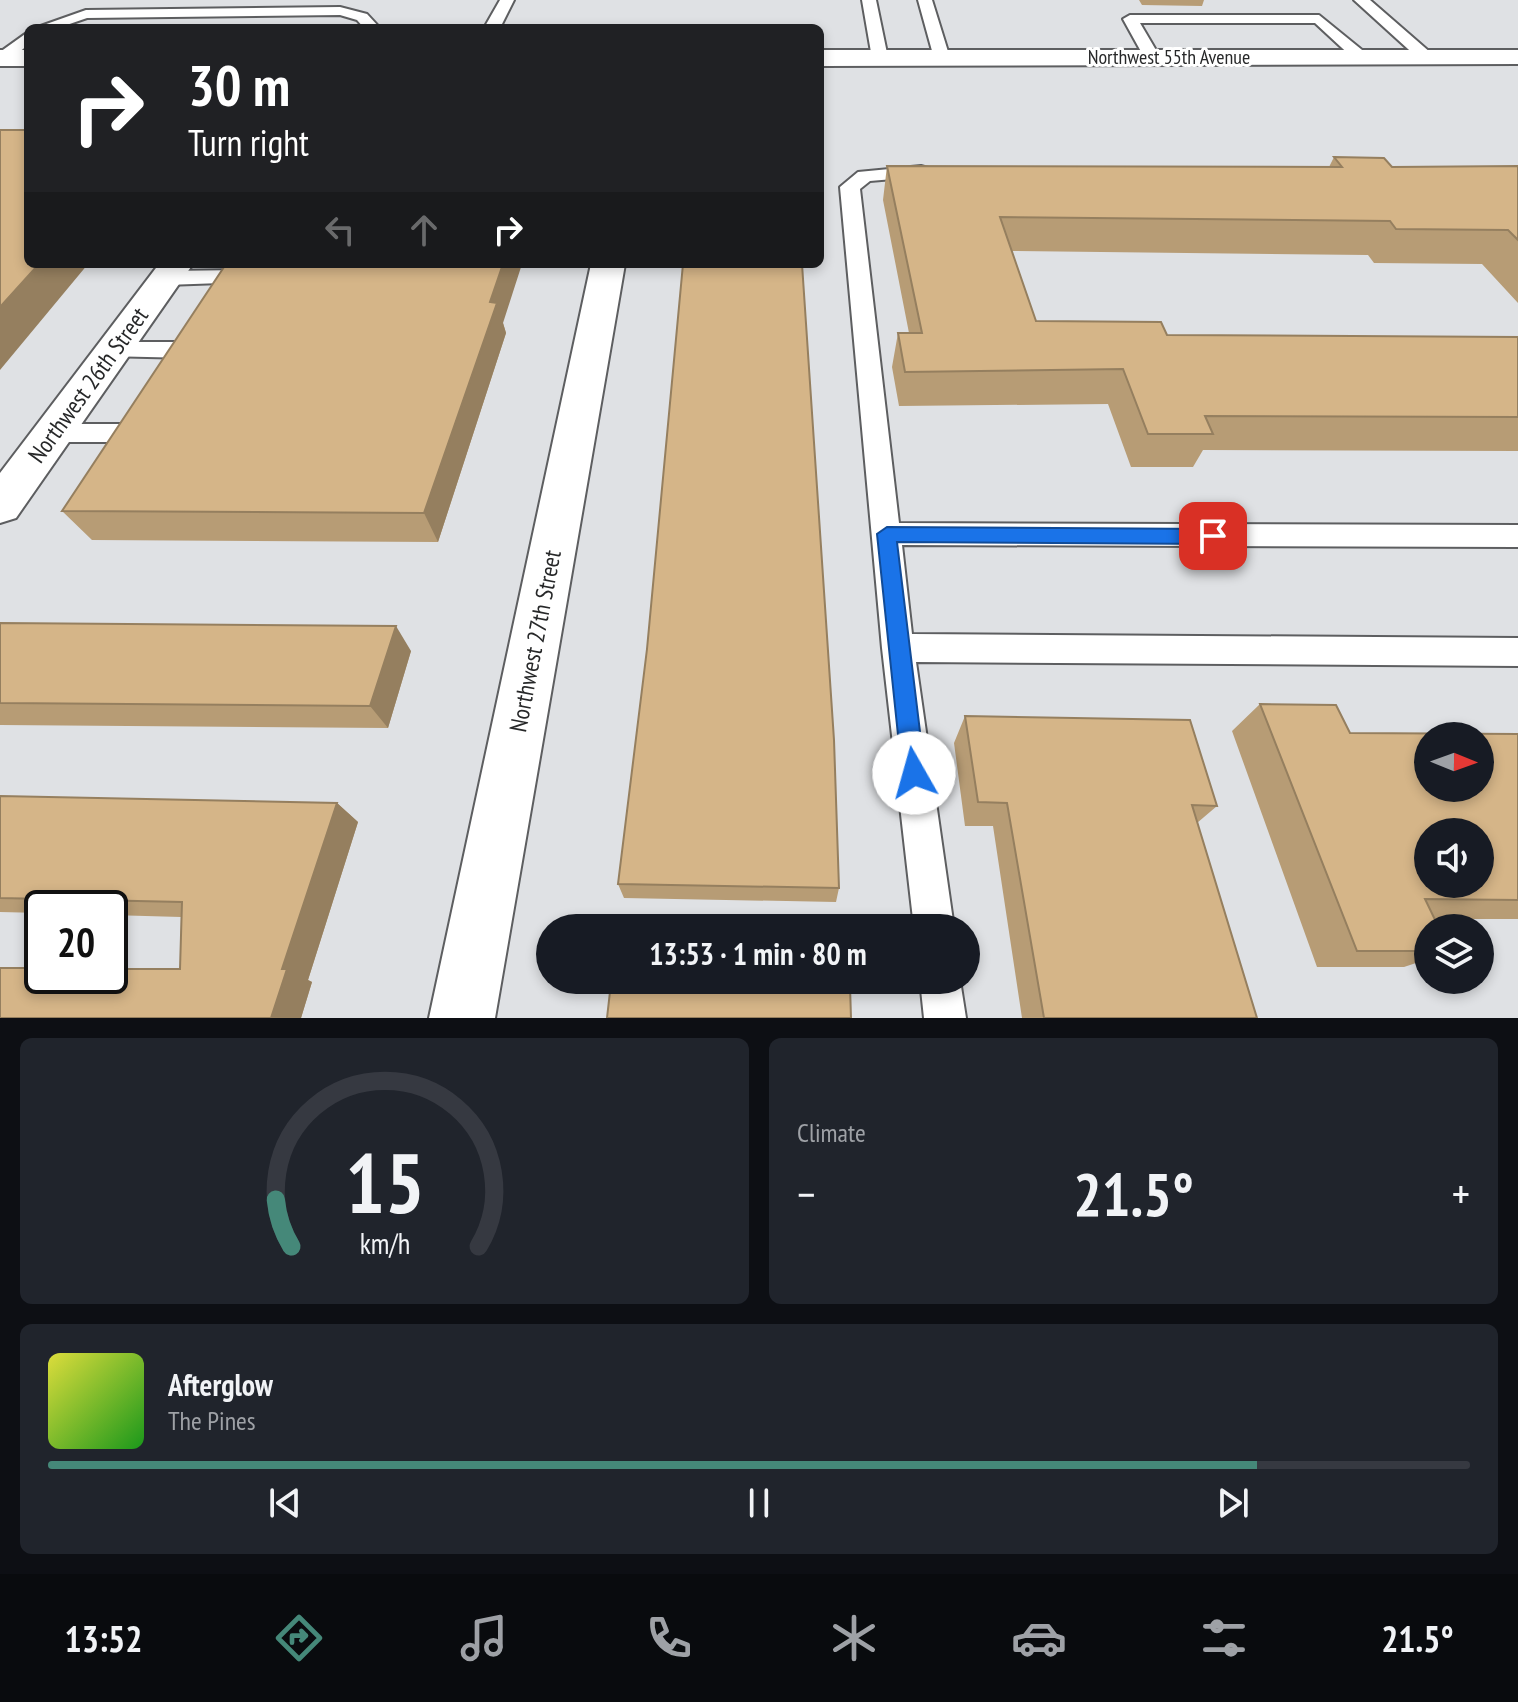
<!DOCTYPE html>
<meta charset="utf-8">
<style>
:root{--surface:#171b24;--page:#20242c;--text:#f1f3f6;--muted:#9ea1a6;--line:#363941;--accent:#458879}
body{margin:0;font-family:"PT Sans Narrow",sans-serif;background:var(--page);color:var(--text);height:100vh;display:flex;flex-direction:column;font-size:30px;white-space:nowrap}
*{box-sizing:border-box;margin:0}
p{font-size:26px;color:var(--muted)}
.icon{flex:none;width:44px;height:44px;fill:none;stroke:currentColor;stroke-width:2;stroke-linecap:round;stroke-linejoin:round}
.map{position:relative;height:1018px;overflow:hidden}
.sheet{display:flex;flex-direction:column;gap:20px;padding:20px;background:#0d0f14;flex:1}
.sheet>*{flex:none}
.top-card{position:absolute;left:24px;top:24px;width:800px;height:244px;border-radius:12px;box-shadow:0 4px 12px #0003;background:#202124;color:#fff;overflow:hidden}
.needle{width:52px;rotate:91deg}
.fabs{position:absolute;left:1414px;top:722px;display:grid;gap:16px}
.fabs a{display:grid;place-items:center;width:80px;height:80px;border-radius:50%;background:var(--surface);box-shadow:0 4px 12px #0003;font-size:40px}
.speed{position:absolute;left:24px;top:890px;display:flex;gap:16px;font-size:40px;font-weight:700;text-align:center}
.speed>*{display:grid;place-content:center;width:104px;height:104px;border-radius:50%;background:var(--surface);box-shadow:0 4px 12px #0003;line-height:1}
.speed .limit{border:4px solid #111;border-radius:12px;background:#fff;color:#111}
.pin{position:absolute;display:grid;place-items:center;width:68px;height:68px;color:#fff;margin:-34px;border-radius:16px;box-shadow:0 4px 12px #0006}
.me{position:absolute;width:88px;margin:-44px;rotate:353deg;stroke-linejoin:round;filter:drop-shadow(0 0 6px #0008)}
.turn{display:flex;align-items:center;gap:28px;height:168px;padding:0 32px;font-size:36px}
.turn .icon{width:104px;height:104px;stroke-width:2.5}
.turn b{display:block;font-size:56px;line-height:68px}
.lanes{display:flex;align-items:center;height:76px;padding:0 32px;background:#0003;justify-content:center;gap:40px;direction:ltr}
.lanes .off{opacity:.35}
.big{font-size:60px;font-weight:800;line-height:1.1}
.sheet .tile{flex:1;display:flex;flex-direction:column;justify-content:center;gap:12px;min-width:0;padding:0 28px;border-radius:12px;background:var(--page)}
.sheet .dial{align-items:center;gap:0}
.dial svg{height:208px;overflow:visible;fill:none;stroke:var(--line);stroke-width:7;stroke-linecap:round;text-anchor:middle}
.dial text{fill:var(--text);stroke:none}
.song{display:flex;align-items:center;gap:24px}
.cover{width:96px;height:96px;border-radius:12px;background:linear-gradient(135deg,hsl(60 70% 55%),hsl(120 70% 35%))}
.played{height:8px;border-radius:4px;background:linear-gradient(90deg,var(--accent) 85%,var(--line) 85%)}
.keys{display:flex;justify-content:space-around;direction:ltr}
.heat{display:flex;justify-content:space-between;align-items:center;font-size:44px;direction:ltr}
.sheet .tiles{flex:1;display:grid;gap:20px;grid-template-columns:1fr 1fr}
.tile:last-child{grid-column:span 2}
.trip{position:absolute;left:536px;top:914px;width:444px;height:80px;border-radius:40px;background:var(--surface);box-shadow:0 4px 12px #0003;font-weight:800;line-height:80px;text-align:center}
.dock{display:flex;height:128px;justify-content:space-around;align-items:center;background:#090b0e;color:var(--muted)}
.dock .icon{width:56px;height:56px}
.dock .current{color:var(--accent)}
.dock b{font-size:36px;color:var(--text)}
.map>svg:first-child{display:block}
</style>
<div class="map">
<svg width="1518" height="1018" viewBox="0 0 1518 1018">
<rect width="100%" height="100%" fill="#dfe1e4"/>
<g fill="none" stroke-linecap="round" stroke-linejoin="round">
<g stroke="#5d5e60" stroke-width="4">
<path id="service" d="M500,0h14l-14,28h-16z
M862,0h14l12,58 -2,3 -14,-3z
M918,0h14l18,58 -2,3 -14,-3z
M1354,0h16l61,53v6h-12z
M340,7l27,7 13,14h-16l-7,-8 -17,-5 -253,3 -29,10h-23l51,-18z
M1319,15l48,39v6h-12l-40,-37h-175l20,34 -8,5 -8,-5 -21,-38 7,-4z
M28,32v13l-20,16 -8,1v-10z
M921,166l7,2v8l-58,5 -10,8 39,334 619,2v22l-616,-2 10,89 606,4v28l-602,-4 38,266h-40l-32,-280 -42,-461 18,-15z
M241,270l8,2 3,5 -3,5 -83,3 -11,-7 11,-7z
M113,342h76l12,8 -12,8 -84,-2 -4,-6 4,-6z
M53,424h90l9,2 4,7 -4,7 -9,2h-90l-9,-2 -4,-7 4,-7z
M920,980h40l6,38h-42z"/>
</g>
<g stroke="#5d5e60" stroke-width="4">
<path id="minor" d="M0,50h28v16h-28z
M820,50h698v14l-698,2z
M159,264h34l-177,254 -16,5v-50z
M591,264h34l-130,754h-66z"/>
</g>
<use href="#service" fill="#fff" fill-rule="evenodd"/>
<use href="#minor" fill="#fff" fill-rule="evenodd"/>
</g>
<path fill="#b79c75" d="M1139,0h65l-2,6 -60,-1z
M1334,157l58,10 126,-1v137l-36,-39 -108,-1 -6,-8 -356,-4 24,70 131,14 351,2v114l-315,-1 -10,17h-62l-23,-63 -209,2 -7,-39 6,-34h11l-26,-133 4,-34 442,1z
M503,323l3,10 -68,209 -346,-2 -30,-29z
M0,623l411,28 -23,77 -388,-3z
M1260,704l90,29 168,1v185h-84l-6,9v31l-24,8h-87l-85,-236z
M965,716l252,90 -20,17 60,195h-235l-29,-192h-28l-11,-83z
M0,796l337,7 21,19 -50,158 4,2 -11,36h-301l180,-49 1,-52 -71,-2v-7h-68v5l-42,-1z
M618,884l221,4 -3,14 -212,-4z"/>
<path fill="#957f5f" d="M39,264h49l-88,106v-63z
M503,264h19l-19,59 3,10 -68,209 -14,-29 66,-211z
M396,626l15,25 -23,77 -18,-22z
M337,803l21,19 -50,158 4,2 -11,36h-30l11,-49z"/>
<path fill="#d5b588" stroke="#957f5f" stroke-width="2" fill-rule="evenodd" d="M0,130h28v134h11l-39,43z
M1334,157l50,1 8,9 126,-1v74l-10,-10 -112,-1 -6,-8 -390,-4 36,104 125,1 6,13 351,2v80l-313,-1 8,18h-65l-25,-65 -218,3 -7,-39h24l-35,-167 455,1z
M226,264h277l-13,38 7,1 -73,210 -362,-2z
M683,264h119l32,476 5,148 -221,-4 29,-235z
M0,623l396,3 -26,80 -370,-3z
M1260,704l76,1 14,28 168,1v166l-93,-1 14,29h-11v23h-71zM1428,736h52v52h-52zM1428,832h52v52h-52z
M965,716l225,4 27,86 -25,-1 65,213h-213l-37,-215 -29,-1z
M0,796l337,7 -55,166h5l-16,49h-271v-50h42v8h68v-7h70l2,-67 -182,-4z
M611,983l239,3 1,32h-244z"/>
<path fill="#1a73e8" stroke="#114b97" stroke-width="2" d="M887,527l326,2 10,7 -10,8 -316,-2 28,231 -3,8 -8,3 -8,-3 -4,-8 -25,-239z"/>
<g text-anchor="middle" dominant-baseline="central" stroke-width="6" stroke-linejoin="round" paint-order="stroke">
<g font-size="20" fill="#272829" stroke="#fff">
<text x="1169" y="57">Northwest 55th Avenue</text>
</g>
<g font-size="24" fill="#272829" stroke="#fff">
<text transform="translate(88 385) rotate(-54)">Northwest 26th Street</text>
<text transform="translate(535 641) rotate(-79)">Northwest 27th Street</text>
</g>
</g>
</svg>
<div class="fabs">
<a><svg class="needle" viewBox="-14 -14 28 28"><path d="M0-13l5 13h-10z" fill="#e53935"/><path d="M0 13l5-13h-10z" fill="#9ea1a6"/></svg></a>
<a><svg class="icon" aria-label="sound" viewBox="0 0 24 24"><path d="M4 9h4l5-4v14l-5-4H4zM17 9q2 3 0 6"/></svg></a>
<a><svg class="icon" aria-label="layers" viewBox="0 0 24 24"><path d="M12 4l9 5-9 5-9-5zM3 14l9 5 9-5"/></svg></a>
</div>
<div class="speed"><div class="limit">20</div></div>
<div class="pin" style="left:1213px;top:536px;background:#d93025"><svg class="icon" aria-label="arrive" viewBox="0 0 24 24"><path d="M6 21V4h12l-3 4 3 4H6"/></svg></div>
<svg class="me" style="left:914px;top:773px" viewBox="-20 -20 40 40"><circle r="19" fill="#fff"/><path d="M0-13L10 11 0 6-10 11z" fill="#1a73e8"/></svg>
<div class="trip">13:53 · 1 min · 80 m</div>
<div class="top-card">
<div class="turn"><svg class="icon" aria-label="right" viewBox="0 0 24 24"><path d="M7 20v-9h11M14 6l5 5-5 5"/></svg><div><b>30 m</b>Turn right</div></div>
<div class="lanes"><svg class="icon off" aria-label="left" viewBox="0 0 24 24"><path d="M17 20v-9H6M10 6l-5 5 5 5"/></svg><svg class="icon off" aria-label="ahead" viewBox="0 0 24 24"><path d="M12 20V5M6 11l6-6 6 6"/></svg><svg class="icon" aria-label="right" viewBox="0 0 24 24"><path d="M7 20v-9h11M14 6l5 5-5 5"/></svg></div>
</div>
</div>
<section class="sheet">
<div class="tiles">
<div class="tile dial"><svg viewBox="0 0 100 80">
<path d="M14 69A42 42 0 1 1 86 69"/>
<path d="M14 69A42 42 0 0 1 8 51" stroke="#458879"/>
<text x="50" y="56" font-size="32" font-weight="700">15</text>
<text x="50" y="72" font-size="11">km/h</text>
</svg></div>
<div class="tile"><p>Climate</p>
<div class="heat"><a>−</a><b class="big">21.5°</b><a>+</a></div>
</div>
<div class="tile">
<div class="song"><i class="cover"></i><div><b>Afterglow</b><p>The Pines</p></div></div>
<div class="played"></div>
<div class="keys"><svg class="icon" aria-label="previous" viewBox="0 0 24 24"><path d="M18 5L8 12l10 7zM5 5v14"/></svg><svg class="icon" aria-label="pause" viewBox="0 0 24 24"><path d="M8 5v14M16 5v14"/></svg><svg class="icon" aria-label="next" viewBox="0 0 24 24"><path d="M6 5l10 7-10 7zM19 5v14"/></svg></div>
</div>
</div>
</section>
<nav class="dock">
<b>13:52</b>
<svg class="icon current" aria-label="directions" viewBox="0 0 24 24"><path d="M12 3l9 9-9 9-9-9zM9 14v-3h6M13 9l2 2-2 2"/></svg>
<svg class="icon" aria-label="music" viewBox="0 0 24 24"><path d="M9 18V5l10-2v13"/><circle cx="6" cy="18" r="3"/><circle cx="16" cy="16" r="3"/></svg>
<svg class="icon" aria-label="phone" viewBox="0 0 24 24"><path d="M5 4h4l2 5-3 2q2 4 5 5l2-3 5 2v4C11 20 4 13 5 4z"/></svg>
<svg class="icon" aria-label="climate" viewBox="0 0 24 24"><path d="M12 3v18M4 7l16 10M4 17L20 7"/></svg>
<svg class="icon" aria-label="car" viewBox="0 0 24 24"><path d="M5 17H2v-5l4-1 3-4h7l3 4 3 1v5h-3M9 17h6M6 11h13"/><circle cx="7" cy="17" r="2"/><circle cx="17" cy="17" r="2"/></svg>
<svg class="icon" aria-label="filters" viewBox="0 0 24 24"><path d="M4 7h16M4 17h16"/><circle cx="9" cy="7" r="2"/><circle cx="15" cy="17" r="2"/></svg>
<b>21.5°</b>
</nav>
